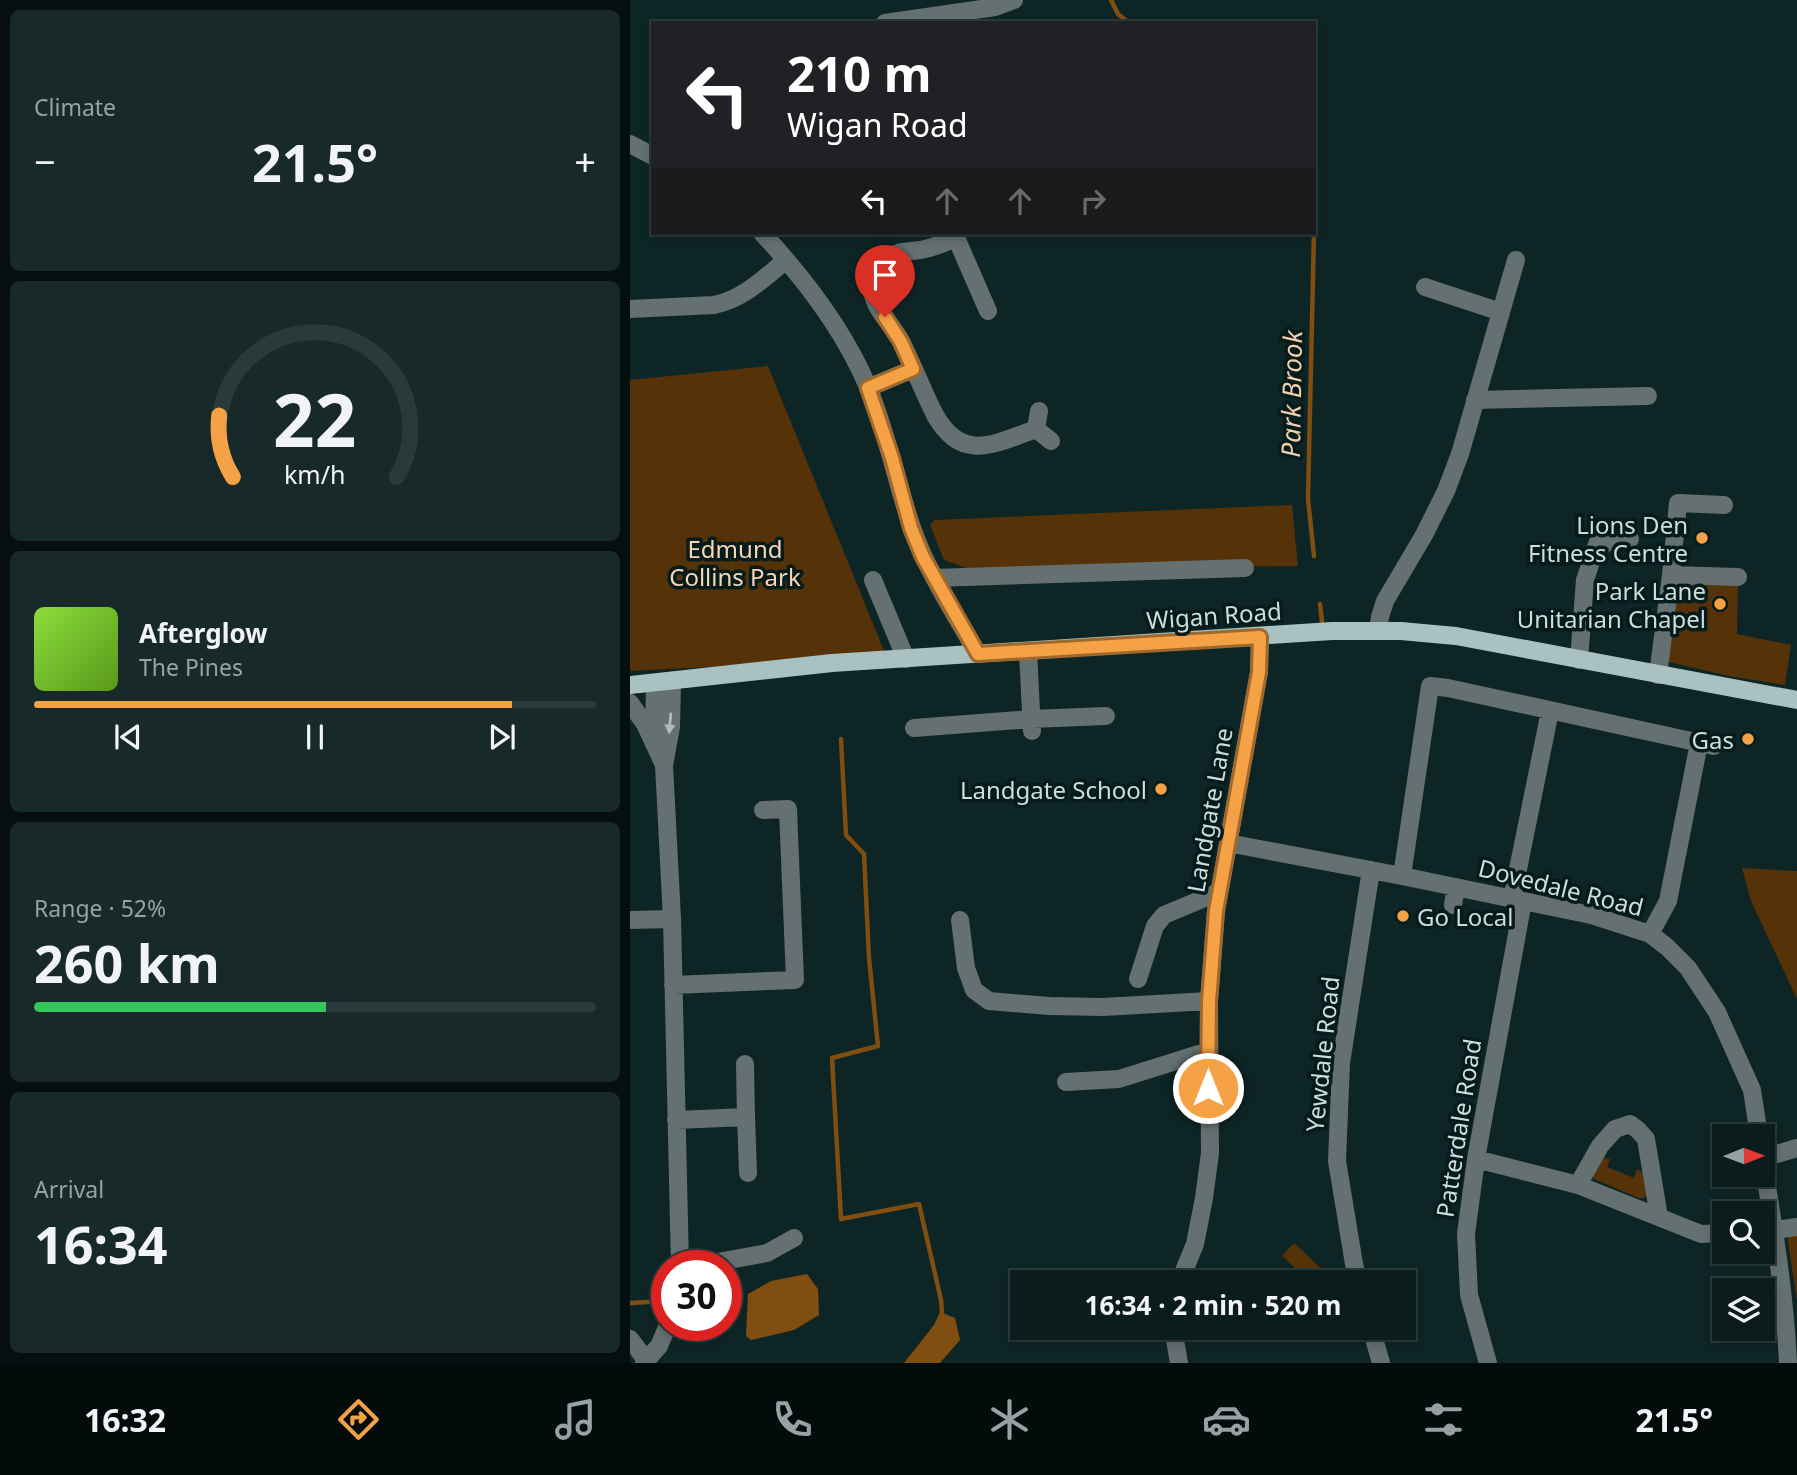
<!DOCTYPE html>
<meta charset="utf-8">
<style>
:root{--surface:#0a1c1c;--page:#182929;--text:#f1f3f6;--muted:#99a1a3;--line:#2a3a3b;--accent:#f5a246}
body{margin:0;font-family:"Noto Sans",sans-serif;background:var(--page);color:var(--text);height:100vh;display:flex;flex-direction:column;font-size:26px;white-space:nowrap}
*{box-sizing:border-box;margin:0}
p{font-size:23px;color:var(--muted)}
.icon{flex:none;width:38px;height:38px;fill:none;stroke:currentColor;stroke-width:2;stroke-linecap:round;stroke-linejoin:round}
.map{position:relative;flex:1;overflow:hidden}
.sheet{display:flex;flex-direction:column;gap:10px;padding:10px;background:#060f0f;width:630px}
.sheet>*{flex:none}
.hud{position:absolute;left:21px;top:21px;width:665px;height:214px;border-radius:0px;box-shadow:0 4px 10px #0003,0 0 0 2px var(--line);background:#202124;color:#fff;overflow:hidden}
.needle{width:46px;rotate:89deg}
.tools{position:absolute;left:1082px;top:1124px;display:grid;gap:14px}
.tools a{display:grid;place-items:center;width:63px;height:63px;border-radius:0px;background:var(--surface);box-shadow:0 4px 10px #0003,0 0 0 2px var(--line);font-size:35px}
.speed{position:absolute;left:21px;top:1250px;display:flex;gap:14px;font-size:35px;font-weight:700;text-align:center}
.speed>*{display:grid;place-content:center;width:91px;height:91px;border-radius:50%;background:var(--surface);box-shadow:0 4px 10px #0003,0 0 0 2px var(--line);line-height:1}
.speed .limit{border:10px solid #d22;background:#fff;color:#111}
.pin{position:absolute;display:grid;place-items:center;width:60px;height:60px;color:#fff;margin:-72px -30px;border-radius:50% 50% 50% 0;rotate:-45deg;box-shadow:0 0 7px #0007}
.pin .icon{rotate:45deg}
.me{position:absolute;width:77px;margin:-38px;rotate:0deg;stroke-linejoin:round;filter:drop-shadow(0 0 5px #0008)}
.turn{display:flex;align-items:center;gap:24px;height:147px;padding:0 21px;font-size:32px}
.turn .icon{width:91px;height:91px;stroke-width:2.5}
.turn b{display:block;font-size:49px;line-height:60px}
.lanes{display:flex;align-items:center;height:66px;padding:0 21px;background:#0003;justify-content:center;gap:35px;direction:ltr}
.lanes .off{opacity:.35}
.big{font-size:52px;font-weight:700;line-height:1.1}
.sheet .card{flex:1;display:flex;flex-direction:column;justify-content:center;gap:10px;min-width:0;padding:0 24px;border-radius:10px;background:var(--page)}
.sheet .dial{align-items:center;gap:0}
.dial svg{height:182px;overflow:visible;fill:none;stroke:var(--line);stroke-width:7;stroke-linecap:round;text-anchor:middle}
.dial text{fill:var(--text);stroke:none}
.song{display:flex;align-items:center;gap:21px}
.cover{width:84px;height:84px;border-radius:10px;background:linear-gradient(135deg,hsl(90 70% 55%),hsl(90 70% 35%))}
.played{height:7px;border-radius:4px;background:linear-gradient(90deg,var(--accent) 85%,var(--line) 85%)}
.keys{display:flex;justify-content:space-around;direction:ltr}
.heat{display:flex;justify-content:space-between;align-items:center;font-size:38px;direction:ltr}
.charge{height:10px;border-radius:5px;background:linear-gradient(90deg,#34c759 52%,var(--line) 0)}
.trip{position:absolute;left:380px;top:1270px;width:406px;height:70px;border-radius:0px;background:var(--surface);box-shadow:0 4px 10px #0003,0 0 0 2px var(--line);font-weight:700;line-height:70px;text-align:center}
.dock{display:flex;height:112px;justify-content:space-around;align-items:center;background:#040b0b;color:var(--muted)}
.dock .icon{width:49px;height:49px}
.dock .active{color:var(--accent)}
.dock b{font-size:32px;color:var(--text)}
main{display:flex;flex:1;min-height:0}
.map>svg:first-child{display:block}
</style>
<main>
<section class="sheet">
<div class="card"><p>Climate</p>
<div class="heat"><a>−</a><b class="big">21.5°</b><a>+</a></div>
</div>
<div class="card dial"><svg viewBox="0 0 100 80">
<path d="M14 69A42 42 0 1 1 86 69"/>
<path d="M14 69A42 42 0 0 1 8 42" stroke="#f5a246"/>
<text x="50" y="56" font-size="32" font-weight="700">22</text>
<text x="50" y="72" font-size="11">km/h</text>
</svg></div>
<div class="card">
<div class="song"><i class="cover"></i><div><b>Afterglow</b><p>The Pines</p></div></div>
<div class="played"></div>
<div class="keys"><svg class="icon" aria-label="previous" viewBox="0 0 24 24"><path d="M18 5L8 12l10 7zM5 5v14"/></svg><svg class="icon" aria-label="pause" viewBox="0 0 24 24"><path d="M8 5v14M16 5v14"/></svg><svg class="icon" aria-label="next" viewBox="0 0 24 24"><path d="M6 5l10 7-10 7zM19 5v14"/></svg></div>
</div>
<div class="card"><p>Range · 52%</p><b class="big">260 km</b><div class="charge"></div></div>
<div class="card"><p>Arrival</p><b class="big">16:34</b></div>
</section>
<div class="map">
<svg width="1167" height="1363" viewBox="0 0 1167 1363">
<rect width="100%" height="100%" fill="#0e2526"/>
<path fill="#553208" d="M138,366l119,292 -257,13v-291z
M662,505l6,61 -332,2 -22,-8 -14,-35 5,-5z
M1046,578l62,1 -1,55 54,11 -6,40 -56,-9 -64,-15z
M1112,868l55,3v128l-46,-98z
M971,1158l9,1 -3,8 27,11 3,-9 10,5 2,17 -5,7h-5l-45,-19 -2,-6z
M1167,1233v67l-9,-58 1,-8z
M664,1243l28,26 -12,13 -28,-26z"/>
<path fill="#804e11" d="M177,1274l11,15 1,26 -25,15 -43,10 -5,-4 2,-42 23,-13z
M310,1312l15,6 5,22 -20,23h-36l30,-38z"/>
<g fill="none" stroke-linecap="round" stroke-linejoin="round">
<path stroke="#804e11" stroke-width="4.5" d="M481,0l7,14 11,9
M684,122v109
M684,233l-6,266 6,57
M690,604l2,18
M211,739l5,96 18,19 5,104 9,88 -46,12 9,161 78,-15 22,96 1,13
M0,1303l34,-2"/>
<path stroke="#657070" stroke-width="18" d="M255,23l110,-16 19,-7
M0,144l23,12
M132,233c42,45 82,97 106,154 23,55 31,115 55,168 15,34 36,66 55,99
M324,233l34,78
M325,239c-10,3 -20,8 -30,10 -12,3 -26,1 -36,8 -12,9 -19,24 -16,38 4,17 20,31 28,46 12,24 22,50 34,74 27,48 59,29 101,14l3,-18
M0,309l84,-4c29,-6 49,-26 72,-45
M871,312l15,-52
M238,388l45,-19
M845,400l173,-4
M406,429l15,12
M1041,575l67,2
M304,578l311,-10
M243,580l33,79
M748,631l2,-14 5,-16 39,-66 22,-44 14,-37 41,-142 -76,-25
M398,652l4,79
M949,660l6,-80 12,-36 33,-5
M1028,675l13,-100 7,-72 46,2
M42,681l-1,46 -7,38 8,154 8,346
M0,703l15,21 19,41
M284,728l118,-9 74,-3
M24,737l1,-54
M598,843l174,33 189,39 59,19 17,13 21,21 29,44 35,78 7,46
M772,876l28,-190 18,2 266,58
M882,899l38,-188
M823,905l3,-18
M0,920l42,-1
M330,920l6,48 8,22 15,11 60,5 54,1 106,-6
M1020,934l18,-33 31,-158
M508,979l17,-53 9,-11 55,-23
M43,985l122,-5 -7,-171 -25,1
M115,1064l1,53
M436,1082l53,-3 89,-28
M46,1120l70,-3 2,56
M1132,1155c11,69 23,138 26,208
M1133,1158l34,-10
M846,1159l102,26 123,49 23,-1
M948,1185l22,-39 15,-17 15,-5 8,6 8,9 13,78
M1132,1232l35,-5
M71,1265l66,-12 27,-15
M549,1283l16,-39 9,-46 6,-45 -1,-152 7,-90 43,-239 1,-35
M729,1283l-5,-19 -17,-103 4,-98 30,-193
M543,1328l6,35
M741,1328l10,35
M0,1339l16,21
M14,1363l15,-17 9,-21
M858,1363l-19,-68 -3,-61 10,-75 47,-258"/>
<path stroke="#aac1c2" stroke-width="18" d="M0,685l202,-22 500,-32h69l55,5 341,64"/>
</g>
<defs><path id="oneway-solid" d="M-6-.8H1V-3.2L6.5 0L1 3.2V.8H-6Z" transform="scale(1.75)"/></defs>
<use fill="#afbcbc" href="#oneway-solid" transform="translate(40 723) rotate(95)"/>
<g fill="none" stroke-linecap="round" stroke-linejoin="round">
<g stroke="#9f692e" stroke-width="18">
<path id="route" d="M255,317l16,25 12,27 -45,19 24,70 19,70 12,29 55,97 282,-17 -1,35 -43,239 -7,90 -1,87"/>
</g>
<use href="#route" stroke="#f5a246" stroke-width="12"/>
</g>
<g fill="#f5a246" stroke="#051b1c" stroke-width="2.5">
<circle cx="1072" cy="538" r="7"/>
<circle cx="1090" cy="604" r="7"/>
<circle cx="1118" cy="739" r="7"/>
<circle cx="531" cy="789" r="7"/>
<circle cx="773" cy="916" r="7"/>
</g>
<g text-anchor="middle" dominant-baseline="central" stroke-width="7" stroke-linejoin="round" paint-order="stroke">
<g font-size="24" fill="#cfdcdd" stroke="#051b1c" text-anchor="end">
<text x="1058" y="524">Lions Den<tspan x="1058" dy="28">Fitness Centre</tspan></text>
<text x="1076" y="590">Park Lane<tspan x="1076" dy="28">Unitarian Chapel</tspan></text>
<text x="1104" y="739">Gas</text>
<text x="517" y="789">Landgate School</text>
<text x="787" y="916" text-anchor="start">Go Local</text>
</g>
<g font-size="24" fill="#f9d5b3" stroke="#051b1c">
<text x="105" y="548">Edmund<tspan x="105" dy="28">Collins Park</tspan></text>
</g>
<g font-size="24" fill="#cfdcdd" stroke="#051b1c">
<text transform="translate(584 615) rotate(-4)">Wigan Road</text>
<text transform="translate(579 810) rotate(-80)">Landgate Lane</text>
<text transform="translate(931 887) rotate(14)">Dovedale Road</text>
<text transform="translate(692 1054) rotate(-84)">Yewdale Road</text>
<text transform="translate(828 1128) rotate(-81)">Patterdale Road</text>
</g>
<g font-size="26" font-style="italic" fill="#f3cfad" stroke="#051b1c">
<text transform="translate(661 394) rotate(-89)">Park Brook</text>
</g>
</g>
</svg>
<div class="tools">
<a><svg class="needle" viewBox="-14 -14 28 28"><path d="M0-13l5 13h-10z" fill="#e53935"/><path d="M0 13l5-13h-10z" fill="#99a1a3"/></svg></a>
<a><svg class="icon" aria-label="search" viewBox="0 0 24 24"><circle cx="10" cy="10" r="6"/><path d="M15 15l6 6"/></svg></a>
<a><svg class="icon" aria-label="layers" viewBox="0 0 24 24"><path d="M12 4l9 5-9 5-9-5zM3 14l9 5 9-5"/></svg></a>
</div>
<div class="speed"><div class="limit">30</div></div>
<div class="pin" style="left:255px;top:317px;background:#d93025"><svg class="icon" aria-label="arrive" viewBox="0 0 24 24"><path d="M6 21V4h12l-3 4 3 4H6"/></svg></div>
<svg class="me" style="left:578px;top:1088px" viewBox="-20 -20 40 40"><circle r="17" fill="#f5a246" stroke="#fff" stroke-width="3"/><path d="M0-11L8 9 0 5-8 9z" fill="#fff"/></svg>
<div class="trip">16:34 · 2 min · 520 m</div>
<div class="hud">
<div class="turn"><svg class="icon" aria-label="left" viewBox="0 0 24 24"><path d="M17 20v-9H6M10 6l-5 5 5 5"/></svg><div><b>210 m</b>Wigan Road</div></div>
<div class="lanes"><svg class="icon" aria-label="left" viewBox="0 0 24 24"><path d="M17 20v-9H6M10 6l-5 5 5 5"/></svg><svg class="icon off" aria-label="ahead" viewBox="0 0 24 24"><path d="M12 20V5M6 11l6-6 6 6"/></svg><svg class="icon off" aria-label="ahead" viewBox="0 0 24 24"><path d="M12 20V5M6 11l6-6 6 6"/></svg><svg class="icon off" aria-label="right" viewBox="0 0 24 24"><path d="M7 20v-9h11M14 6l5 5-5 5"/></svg></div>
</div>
</div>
</main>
<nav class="dock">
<b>16:32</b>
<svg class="icon active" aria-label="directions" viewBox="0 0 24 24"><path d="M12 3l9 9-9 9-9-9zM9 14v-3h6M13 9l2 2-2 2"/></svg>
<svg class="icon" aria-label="music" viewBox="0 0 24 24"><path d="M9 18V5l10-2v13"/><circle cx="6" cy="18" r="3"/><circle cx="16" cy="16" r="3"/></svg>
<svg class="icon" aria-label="phone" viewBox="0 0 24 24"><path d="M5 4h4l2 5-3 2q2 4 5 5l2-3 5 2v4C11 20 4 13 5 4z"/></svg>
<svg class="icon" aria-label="climate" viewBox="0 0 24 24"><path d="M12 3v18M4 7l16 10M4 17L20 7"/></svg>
<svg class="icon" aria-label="car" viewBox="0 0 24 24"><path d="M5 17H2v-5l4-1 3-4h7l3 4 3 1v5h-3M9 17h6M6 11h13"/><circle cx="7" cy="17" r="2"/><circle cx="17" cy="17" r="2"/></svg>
<svg class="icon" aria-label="filters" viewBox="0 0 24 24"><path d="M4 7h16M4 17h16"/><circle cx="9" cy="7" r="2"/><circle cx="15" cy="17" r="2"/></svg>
<b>21.5°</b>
</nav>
